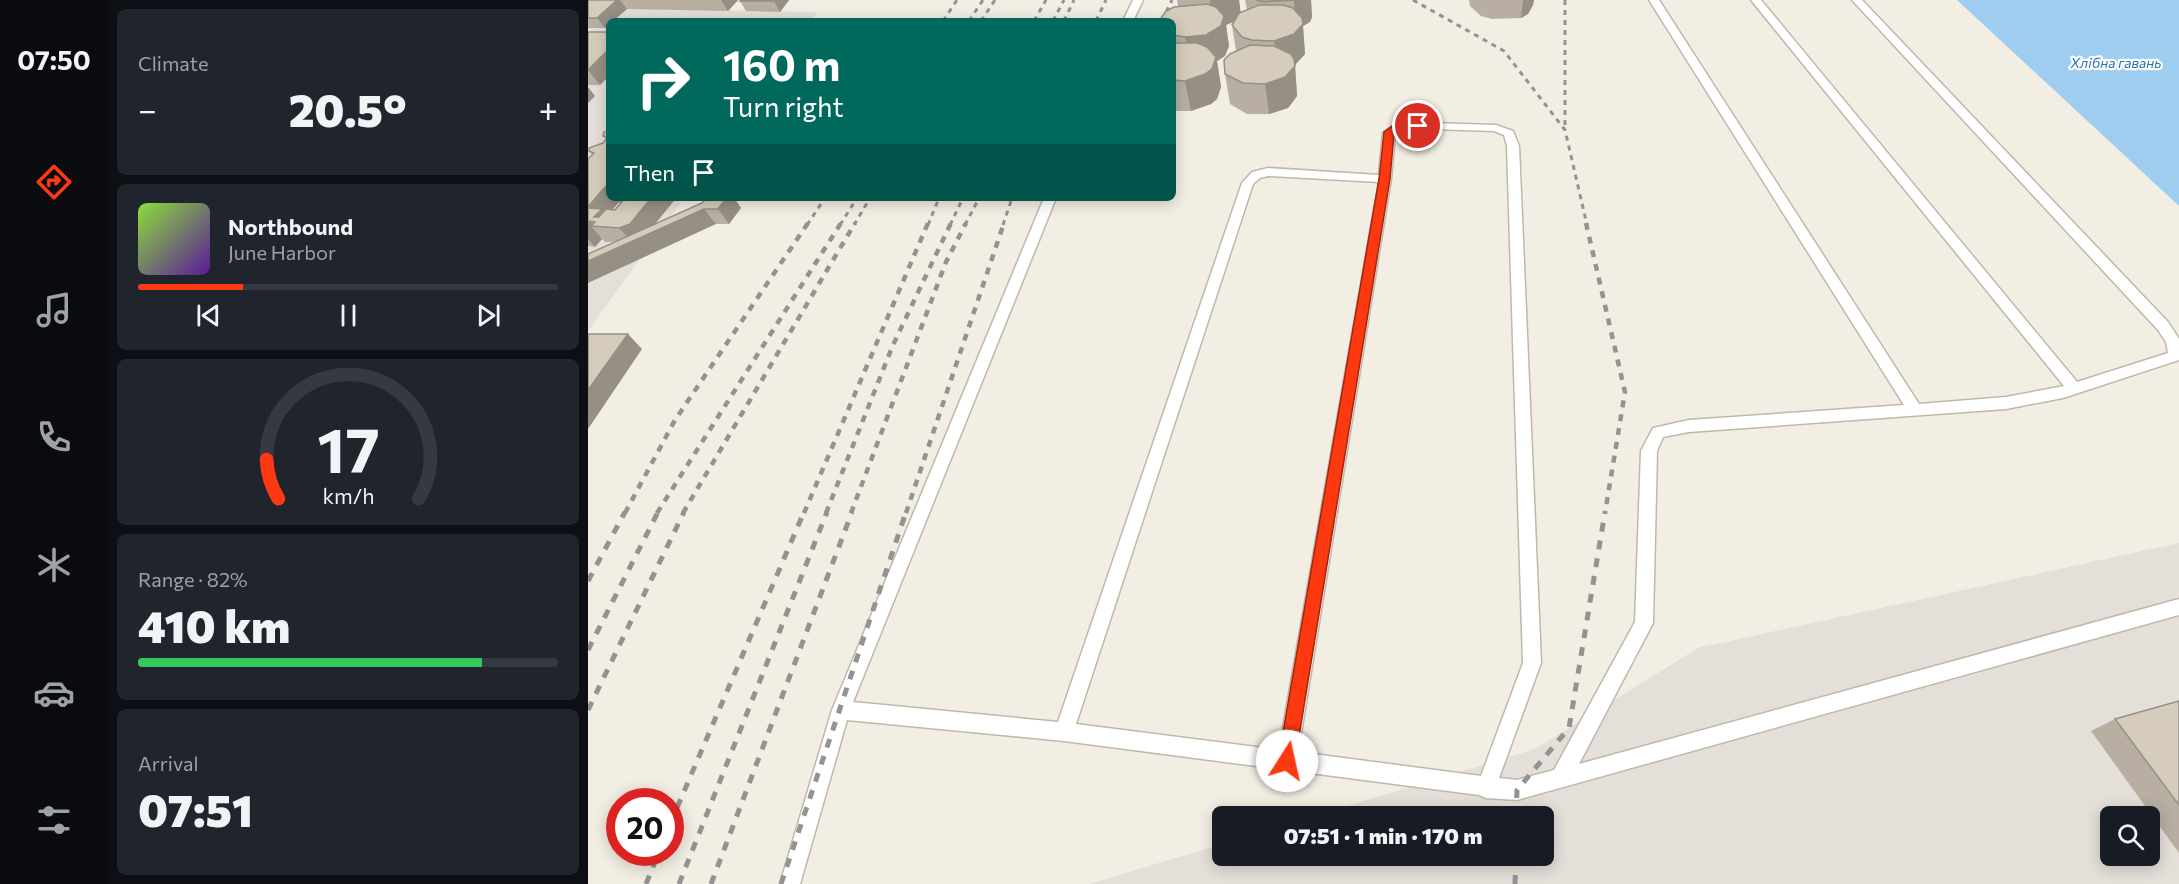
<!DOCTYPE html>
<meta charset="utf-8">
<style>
:root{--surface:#171b24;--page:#20242c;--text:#f1f3f6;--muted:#9ea1a6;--line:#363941;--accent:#fc3910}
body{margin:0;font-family:Commissioner,sans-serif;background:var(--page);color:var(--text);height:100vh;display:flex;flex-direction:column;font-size:22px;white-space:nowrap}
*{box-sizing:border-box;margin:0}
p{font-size:20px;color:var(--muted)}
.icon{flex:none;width:33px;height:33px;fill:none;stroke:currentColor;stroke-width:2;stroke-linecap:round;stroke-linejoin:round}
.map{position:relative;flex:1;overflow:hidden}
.side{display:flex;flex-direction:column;gap:9px;padding:9px;background:#0d0f14;width:480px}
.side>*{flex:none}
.guide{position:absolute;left:18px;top:18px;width:570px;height:183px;border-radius:9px;box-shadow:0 3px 15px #0003;background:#00695c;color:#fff;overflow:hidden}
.tools{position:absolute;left:1512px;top:806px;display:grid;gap:12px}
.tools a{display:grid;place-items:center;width:60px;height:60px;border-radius:9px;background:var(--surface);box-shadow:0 3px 15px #0003;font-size:30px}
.speed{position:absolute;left:18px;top:788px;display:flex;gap:12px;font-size:30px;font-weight:700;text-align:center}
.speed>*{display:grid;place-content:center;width:78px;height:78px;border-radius:50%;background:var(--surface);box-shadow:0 3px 15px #0003;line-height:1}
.speed .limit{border:9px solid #d22;background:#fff;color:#111}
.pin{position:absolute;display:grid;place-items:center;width:51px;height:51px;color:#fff;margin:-26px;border:3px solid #fff;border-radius:50%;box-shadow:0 2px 6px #0007}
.me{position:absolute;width:66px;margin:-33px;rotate:10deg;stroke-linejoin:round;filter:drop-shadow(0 0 4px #0008)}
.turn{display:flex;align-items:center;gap:21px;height:126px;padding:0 18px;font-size:27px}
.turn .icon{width:78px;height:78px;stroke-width:2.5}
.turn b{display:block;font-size:42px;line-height:51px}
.then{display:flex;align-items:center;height:57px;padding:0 18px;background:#0003;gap:12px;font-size:22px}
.big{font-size:45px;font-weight:800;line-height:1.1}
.side .widget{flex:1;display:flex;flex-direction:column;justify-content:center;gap:9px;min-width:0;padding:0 21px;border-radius:9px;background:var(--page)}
.side .dial{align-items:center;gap:0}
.dial svg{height:156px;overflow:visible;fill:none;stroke:var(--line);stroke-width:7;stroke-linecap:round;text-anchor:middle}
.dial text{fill:var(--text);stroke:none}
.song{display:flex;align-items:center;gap:18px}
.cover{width:72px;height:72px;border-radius:9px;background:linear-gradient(135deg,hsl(90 70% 55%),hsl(270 70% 35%))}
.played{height:6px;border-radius:3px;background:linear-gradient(90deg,var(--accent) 25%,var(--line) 25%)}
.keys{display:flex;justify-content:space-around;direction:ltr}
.heat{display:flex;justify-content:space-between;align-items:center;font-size:33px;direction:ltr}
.charge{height:9px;border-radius:4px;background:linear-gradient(90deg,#34c759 82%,var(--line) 0)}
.trip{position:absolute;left:624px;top:806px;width:342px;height:60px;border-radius:9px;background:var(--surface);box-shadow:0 3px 15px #0003;font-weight:800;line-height:60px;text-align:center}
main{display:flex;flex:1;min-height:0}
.menu{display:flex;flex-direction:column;width:108px;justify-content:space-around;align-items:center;background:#090b0e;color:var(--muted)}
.menu .icon{width:42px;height:42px}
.menu .on{color:var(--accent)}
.menu b{font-size:27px;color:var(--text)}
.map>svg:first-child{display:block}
</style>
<main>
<nav class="menu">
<b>07:50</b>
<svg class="icon on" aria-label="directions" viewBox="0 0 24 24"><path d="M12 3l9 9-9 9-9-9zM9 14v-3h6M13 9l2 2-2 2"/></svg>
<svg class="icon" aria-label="music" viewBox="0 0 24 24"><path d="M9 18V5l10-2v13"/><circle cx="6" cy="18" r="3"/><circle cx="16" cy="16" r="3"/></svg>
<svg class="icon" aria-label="phone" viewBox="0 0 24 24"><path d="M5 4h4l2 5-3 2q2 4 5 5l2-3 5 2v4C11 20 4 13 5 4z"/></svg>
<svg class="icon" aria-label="climate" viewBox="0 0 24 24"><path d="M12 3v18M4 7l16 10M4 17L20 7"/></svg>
<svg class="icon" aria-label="car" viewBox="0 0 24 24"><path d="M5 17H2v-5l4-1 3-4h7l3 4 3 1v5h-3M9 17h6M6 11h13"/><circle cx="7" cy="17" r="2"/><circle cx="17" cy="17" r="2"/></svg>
<svg class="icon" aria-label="filters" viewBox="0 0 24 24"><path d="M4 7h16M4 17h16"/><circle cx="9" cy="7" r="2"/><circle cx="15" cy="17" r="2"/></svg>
</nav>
<section class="side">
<div class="widget"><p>Climate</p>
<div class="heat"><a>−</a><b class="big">20.5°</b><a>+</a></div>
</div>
<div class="widget">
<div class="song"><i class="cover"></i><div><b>Northbound</b><p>June Harbor</p></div></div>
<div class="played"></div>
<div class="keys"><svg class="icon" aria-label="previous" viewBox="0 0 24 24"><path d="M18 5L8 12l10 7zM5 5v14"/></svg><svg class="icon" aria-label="pause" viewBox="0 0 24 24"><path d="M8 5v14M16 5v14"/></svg><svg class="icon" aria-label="next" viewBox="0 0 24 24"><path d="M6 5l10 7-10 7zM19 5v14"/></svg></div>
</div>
<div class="widget dial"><svg viewBox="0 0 100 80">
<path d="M14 69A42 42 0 1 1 86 69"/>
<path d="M14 69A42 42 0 0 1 8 49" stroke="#fc3910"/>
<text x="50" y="56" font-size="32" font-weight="700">17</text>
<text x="50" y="72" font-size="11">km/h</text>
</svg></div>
<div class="widget"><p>Range · 82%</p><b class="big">410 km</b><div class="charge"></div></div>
<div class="widget"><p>Arrival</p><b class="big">07:51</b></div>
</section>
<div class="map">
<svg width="1591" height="884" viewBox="0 0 1591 884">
<rect width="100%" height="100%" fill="#f2eee3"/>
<path fill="#e4dfd8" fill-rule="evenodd" d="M0,8l229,4 -6,9h-202v177h75l-96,133z
M1591,543v341h-1090l133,-40v11h322v-39h-230l221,-67 163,-101zM1522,816h40v39h-40z"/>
<path fill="#9ecdf0" d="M1369,0h222v206z"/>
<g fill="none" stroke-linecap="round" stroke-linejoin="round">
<g stroke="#c0b8a9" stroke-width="3">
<path id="lane" d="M545,0h10l-10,21h-10z
M1061,0h10l260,404 87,-7 58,-11 -313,-386h10l316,382 91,-29 -2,-11 -8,-12 -306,-330h10l306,322 11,17v21l-116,38 -57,11 -317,23 -26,5 -6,14 -4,172 -74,141 600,-165v16l-662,185 -31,-2 -7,-3 -415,-54 -217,-21 -47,164h-20l52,-174 212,-512h12l-203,504 205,20 184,-539 10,-11 16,-4 111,7 4,-42 15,-11 98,3 17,6 6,15 22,517 -42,115 18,2 37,-10 81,-148 6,-171 12,-23 36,-8 215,-15zM813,128l93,3 10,4 3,11 16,517 -42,113 -183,-24 93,-573 4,-45zM680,176l111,6 -100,568 -203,-26 177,-540 7,-6z"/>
</g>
<use href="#lane" fill="#fff" fill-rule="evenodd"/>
<path stroke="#939393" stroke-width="3" stroke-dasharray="5 5" stroke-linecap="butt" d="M825,0l91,51 61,79 22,95
M977,0v130
M355,21l14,-21
M381,21l14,-21
M393,21l14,-21
M446,21l12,-21
M465,21l11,-21
M476,21l10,-21
M508,21l10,-21
M574,21l10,-21
M219,225l18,-27
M252,225l17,-27
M266,225l16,-27
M340,225l11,-27
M362,225l13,-27
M377,225l14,-27
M415,225l9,-27"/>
<path stroke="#939393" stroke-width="4.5" stroke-dasharray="7 7" stroke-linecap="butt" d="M998,223l39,169 -20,121
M37,513l50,-93 133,-197
M69,513l184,-290
M95,513l172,-290
M216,513l124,-290
M238,513l67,-168 58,-122
M263,513l95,-251 20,-39
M318,513l98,-290"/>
<path stroke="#939393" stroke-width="5" stroke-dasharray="9 9" stroke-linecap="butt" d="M0,581l37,-69
M0,650l70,-138
M0,710l96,-198
M928,816l1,-26 52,-62 36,-216
M82,824l134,-312
M58,884l13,-32
M91,884l148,-372
M123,884l141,-372
M193,884l125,-372
M927,884l1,-29"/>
</g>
<path fill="#b8afa2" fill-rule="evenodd" d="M0,0h32l7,9 -22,19h-17z
M32,0h118l-10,11 -101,-2z
M153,0h48l-9,12 -34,-1 -6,-10z
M589,0h62l1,12 7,-2 -2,-10h66l1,17 -2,5 -7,4 2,28 -10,11 2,31 -9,12 -19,6h-22l-17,-10 -5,-30 11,-23 -4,-26 3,-4 -9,4 3,21 -4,10 -8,5 4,26 -4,12 -6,5 -20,7h-18v-90l5,-15z
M881,0h65l-1,5 -5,9 -7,4 -29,1 -11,-3 -11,-10z
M0,32l12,53h-12z
M21,130v68h67l-21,26 47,-21 4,-5h28l7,10 -12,16h-13l-102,18h-9l-3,-3 -7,8 -7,-1v-87l4,-4 -3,-4 14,-8 3,-3 -3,-4zM35,201l-8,9h-3l6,-7z
M1591,701v152l-88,-122 24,-12z"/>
<path fill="#968f84" d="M29,0h3l7,9 -14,12h-4v4l-4,3 -8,-10z
M133,0h17l-10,11z
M187,0h14l-9,12 -6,-11z
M622,0h29l2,15 -3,5 -12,5 3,21 -4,10 -8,5 4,26 -4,12 -6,5 -20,7 -6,-30 6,-13 -6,-31 29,-8z
M707,0h16l1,17 -2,5 -7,4 2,28 -10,11 2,31 -9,12 -19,6 -4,-30 12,-13 -3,-30 22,-10 -2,-30z
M935,0h11l-1,5 -5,9 -7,4z
M21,49v27l-9,9 -12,-15z
M0,87l7,9 -7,7z
M21,186v12h20l-11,5 -11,13 -4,11 -15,-18v-2l17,-20z
M63,198h25l-29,36 57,-25 12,15 -128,59v-22l43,-20 -12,-13z
M138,198h8l7,10 -12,16 -11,-15z
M2,221l6,6 -5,-1 11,13 -7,8 -7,-8v-15z
M40,334l14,15 -54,80v-39z"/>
<path fill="#d6ccbc" stroke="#968f84" stroke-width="1.5" d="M0,0h29l-20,18h-9z
M153,0h34l-1,1h-34z
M668,0h39l-32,2z
M619,4l9,3 8,9 -3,10 -15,9 -21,2 -12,-2v-14h-14l7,-10 8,-4z
M671,5h24l10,3 9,10 1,6 -9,10 -20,7 -22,-1 -10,-3 -10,-12 7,-12z
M0,32h21v17l-21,21z
M585,43h24l10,4 9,10 -4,12 -7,5 -20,7 -12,-1z
M662,45l24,1 17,8 3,5 1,7 -10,11 -20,7 -22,-1 -18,-9 -1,-14 6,-6z
M21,130v56l-4,1 -17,20v-48l6,-6 -5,-2v-3l14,-5 5,-6 -5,-1 1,-4z
M37,198h26l-21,26 -11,4 -28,-2 4,-4 -5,-1 -2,3v-16l14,1 -8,8h5l7,-8 9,1z
M118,198h20l-8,11h-14l-116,52v-7l114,-51z
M0,334h40l-40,56z
M1591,701v104l-64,-86z"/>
<path fill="#fc3910" stroke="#a4250a" stroke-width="1.5" d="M810,122l20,1 5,3c-9,6 -20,0 -29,8l-4,45 -95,582 -2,6 -6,3 -6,-3 -3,-6 101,-582 5,-47z"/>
<g text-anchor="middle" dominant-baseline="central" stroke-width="4.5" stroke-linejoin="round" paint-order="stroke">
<g font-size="14" font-style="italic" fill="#2c75b0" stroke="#fff">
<text x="1528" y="62">Хлібна гавань</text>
</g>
</g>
</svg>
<div class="tools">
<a><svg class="icon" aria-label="search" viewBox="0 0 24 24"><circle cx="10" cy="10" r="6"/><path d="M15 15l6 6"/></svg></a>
</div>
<div class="speed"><div class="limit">20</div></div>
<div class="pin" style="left:830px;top:126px;background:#d93025"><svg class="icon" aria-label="arrive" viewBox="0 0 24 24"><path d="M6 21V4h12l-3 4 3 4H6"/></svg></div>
<svg class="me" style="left:699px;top:761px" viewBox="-20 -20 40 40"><circle r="19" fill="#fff"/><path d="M0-13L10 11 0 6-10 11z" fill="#fc3910"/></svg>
<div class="trip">07:51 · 1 min · 170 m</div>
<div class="guide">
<div class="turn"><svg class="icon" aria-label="right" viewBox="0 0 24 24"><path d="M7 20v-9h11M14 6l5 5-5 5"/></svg><div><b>160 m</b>Turn right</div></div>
<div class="then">Then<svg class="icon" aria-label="arrive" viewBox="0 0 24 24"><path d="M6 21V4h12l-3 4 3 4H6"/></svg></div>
</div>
</div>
</main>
